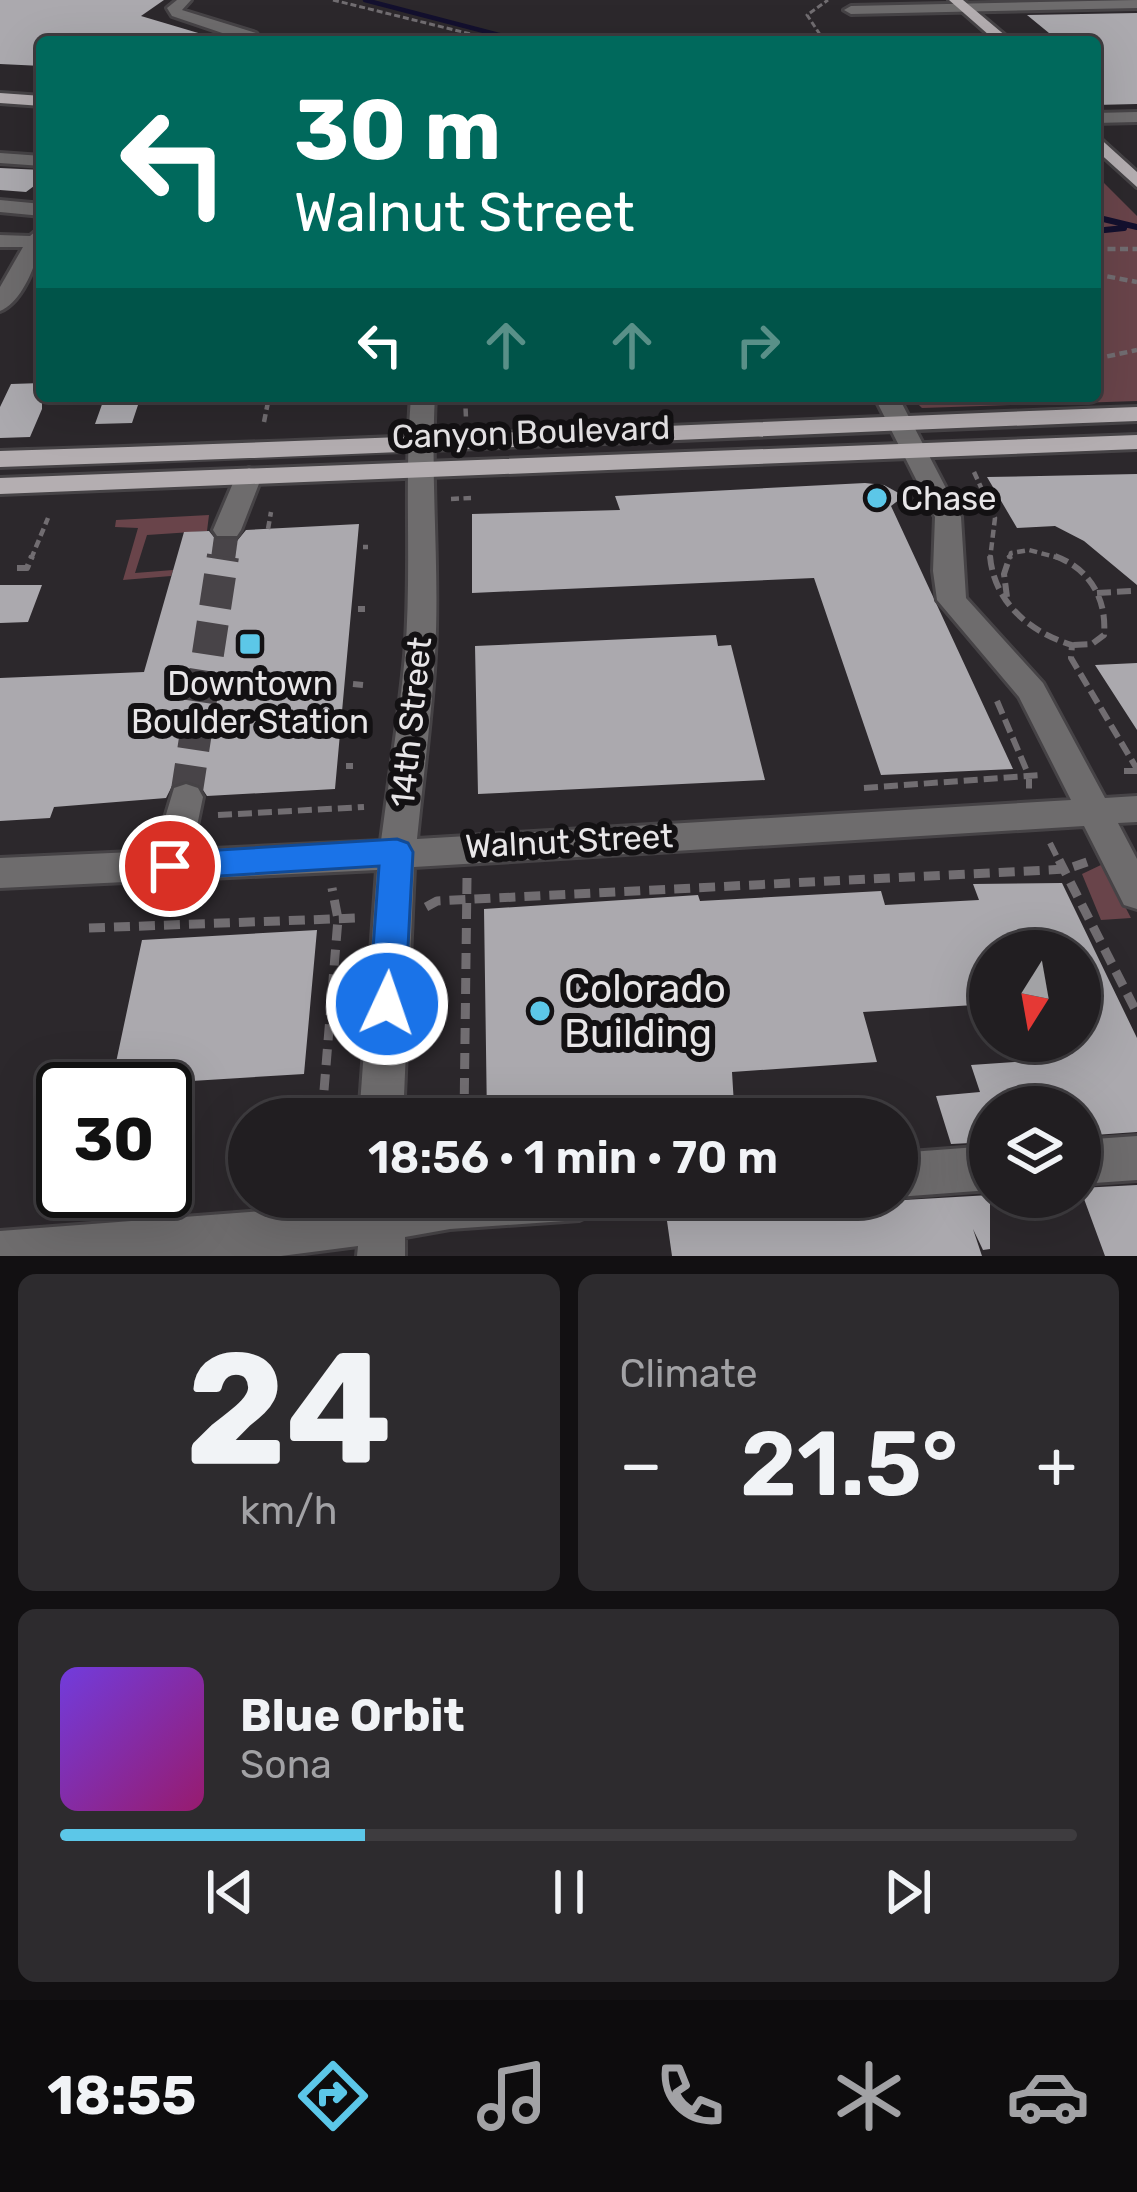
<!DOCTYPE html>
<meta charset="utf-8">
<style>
:root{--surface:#211e21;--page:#2d2b2e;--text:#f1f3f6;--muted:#a2a2a5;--line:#3e3c3f;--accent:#5cc7e8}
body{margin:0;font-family:Rubik,sans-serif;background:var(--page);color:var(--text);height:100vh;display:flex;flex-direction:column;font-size:45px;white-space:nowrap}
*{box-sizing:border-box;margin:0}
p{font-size:39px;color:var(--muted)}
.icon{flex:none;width:66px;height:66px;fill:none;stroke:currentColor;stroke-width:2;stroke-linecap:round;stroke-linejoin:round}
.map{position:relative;height:1256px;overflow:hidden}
.details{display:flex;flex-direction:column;gap:18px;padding:18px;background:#121012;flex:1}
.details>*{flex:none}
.banner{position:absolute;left:36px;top:36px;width:1065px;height:366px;border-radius:12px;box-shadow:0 12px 48px #0002,0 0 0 3px var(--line);background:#00695c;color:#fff;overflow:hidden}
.needle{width:78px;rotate:191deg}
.tools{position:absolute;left:969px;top:930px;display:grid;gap:24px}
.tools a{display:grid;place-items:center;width:132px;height:132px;border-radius:50%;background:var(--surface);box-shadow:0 12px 48px #0002,0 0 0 3px var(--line);font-size:60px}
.speed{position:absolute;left:36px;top:1062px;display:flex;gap:24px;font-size:60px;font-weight:700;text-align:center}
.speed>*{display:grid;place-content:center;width:156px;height:156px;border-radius:50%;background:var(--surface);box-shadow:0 12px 48px #0002,0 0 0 3px var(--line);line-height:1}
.speed .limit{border:6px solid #111;border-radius:18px;background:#fff;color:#111}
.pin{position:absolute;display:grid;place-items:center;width:102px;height:102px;color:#fff;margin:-51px;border:6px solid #fff;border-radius:50%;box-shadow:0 3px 12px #0007}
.me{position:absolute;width:132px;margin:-66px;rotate:3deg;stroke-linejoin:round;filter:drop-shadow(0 0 9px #0008)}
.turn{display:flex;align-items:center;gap:42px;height:252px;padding:0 60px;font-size:54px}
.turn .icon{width:156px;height:156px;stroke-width:2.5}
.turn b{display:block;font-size:84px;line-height:102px}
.lanes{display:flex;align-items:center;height:114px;padding:0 60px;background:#0003;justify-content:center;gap:60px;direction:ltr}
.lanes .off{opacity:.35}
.big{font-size:90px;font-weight:600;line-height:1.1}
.details .card{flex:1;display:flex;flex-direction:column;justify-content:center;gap:18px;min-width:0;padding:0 42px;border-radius:18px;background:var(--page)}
.details .dial{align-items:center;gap:0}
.dial b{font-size:156px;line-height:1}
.song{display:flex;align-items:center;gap:36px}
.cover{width:144px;height:144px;border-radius:18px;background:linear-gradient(135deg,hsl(260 70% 55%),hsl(320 70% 35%))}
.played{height:12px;border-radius:6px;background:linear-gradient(90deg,var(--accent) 30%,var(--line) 30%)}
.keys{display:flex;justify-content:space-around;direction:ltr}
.heat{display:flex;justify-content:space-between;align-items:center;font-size:66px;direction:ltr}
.details .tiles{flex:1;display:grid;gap:18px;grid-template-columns:1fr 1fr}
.card:last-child{grid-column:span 2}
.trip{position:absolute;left:228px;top:1098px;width:690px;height:120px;border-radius:60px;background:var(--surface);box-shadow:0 12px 48px #0002,0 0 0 3px var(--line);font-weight:600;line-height:120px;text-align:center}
.dock{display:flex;height:192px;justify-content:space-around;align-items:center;background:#0d0c0d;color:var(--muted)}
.dock .icon{width:84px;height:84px}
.dock .selected{color:var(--accent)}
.dock b{font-size:54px;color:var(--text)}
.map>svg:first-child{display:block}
</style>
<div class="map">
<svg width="1137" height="1256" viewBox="0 0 1137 1256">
<rect width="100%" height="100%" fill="#2c282c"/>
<path fill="#69444a" d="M1095,174l42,42v185l-215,7 -12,-12h185z
M209,515l-2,16 -60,4 -12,38 38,-3 -2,6 -48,4 15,-52 -23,-1 1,-7z
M1103,864l28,54 -30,2 -19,-46z"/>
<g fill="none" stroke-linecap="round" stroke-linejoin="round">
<path stroke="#13102e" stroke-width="4.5" d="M365,0l161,42"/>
<path stroke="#13102e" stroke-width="6" d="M1095,217l42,10
M1095,231l29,-3"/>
</g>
<path fill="#aba9ae" d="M0,0h164l-23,16 64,19 -1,7h-162v24l-42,-2z
M1137,13v91l-42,1v-63h-35l-33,-27z
M0,168l42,2v10l-16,12 -26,-2z
M42,383v26l-12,28 -30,1v-31l11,-23z
M105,396h36l-9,27 -37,1z
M1137,474v111l-53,-44 -29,-15 -38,2 -30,-51z
M865,483l19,2 20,11 -13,10 122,263 -132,6 -67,-197 -342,15v-79l148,-4 -5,-14z
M359,524l-24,265 -128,7 -8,-12 -14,-4 -12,4 -7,14 -112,9 -4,11 -50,3v-143l144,-6 40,-140 25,-1 8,10h20l9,-11z
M0,585h42l-14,37 -28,1z
M716,635l2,11 13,-1 34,135 -287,14 -3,-148z
M1137,663v67l-42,-65z
M1062,883l75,155v94l-57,4v-29h-90v35l-39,2 -15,-48 44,-4 -9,-27 75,-5 -7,-19h41v-90h-90v53l-127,8 14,50 -145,10 2,33 -247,14 -3,-210 214,-14 2,6 181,-10 4,14 94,-5 -6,-16z
M317,930l-13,144 -193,12 31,-146z
M1137,1185v71h-32l-25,-68z
M990,1195v54l-7,1 -10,-21 9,27h-310l-6,-42z"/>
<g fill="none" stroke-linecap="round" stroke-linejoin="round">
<path stroke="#484448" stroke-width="24" stroke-dasharray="24 12" stroke-linecap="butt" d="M223,559l4,-29"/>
<path stroke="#484448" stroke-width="32" stroke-dasharray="32 16" stroke-linecap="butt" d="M186,797l37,-241"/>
<g stroke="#464346" stroke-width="6">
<path id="minor" d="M177,0h14l-9,10 74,23 7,9h-14l-77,-26 -5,-8z
M1137,0v8l-286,6 -7,-4 7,-4z
M1137,112v10l-42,1v-10z
M0,153l42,3v10l-42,-3z
M0,200l42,4v12l-42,-4z
M42,226c0,26 -17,75 -42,85v-24l23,-40h-23v-12l30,1z
M411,396h24c-5,86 5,171 0,258 -3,62 -12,123 -18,185l654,-39 -52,-103 -82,-97 -4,-29 2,-54 -61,-121h24l63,121 5,81 77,85 62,115 32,-2v26l-19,1 19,36v50l-13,-4 -40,-79 -670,41 -11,252h-44l18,-249 -377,18v-30l155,-7 19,-63 12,-4 12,4 5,9 -11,53 189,-9c8,-62 18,-123 24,-185 7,-87 -1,-173 6,-260z
M249,468l13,8 -21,54 -4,6h-20l-4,-6 23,-54z
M1137,1136v44l-57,4v-44z
M990,1146v44l-93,7v-44z
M359,1197h243l-7,16 -16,7 -129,9 -45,8v19h-48l1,-10 -77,10h-281v-25l316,-24z"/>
</g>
<g stroke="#464346" stroke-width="6">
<path id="major" d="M949,0h14l50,42h-16z
M0,93l42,3v10l-42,-3z
M1095,134l42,38v15l-42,-38z
M1137,407v14c-379,14 -758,34 -1137,46v-16c379,-11 758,-30 1137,-44z
M1137,435v14l-1137,45v-16z"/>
</g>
<path stroke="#716d71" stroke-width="3" stroke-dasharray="6 3" stroke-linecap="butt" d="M333,0l170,42
M825,42l-18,-27 21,-15"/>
<path stroke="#716d71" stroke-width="4.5" stroke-dasharray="8 4.5" stroke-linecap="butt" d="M1095,249h42
M1095,274l42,8
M1095,359l42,-9
M465,396l1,22
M264,422l4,-20
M974,472l21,46 -5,41
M451,499l20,-1
M268,529l3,-17
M363,547h5
M31,559l17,-41
M1009,559l2,-6 18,-3 34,9"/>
<path stroke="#716d71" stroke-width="6" stroke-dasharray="14 6" stroke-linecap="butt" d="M990,556c4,46 39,76 82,89l-1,13 66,111
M1055,556c35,13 52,43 49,79l-12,9 -20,1
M17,568h10l5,-12
M1097,593l35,-2
M1007,597l-3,-23 6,-18
M358,609h7
M353,684l10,1
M997,701l32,75v13
M346,766h7
M1124,771h13
M864,788l178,-13
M218,815l146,-8
M1050,843l10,20"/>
<path stroke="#716d71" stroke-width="9" stroke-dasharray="16 9" stroke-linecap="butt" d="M1059,860l78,153
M426,907l11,-6 630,-32 20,-7
M89,928l269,-10
M322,1115l16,-196 -6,-31
M464,1119l3,-241"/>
<use href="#minor" fill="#6e6c6d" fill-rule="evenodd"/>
<use href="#major" fill="#b4aeb1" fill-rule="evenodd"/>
</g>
<path fill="#1a73e8" stroke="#114b97" stroke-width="3" d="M397,839l11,4 5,9 -8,152 -5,11 -13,5 -13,-5 -5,-11 10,-138 -209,13 -11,-4 -5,-9 5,-10 11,-3z"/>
<g fill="#5cc7e8" stroke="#131113" stroke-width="4.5">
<circle cx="877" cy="498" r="12"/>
<rect x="238" y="632" width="24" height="24" rx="6"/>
<circle cx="540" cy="1011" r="12"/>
</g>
<g text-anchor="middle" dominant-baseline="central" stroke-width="12" stroke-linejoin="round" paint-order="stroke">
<g font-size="33" fill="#e8e6e8" stroke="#131113">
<text transform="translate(531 432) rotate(-2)">Canyon Boulevard</text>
<text transform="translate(411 722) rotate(-84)">14th Street</text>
<text transform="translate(569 841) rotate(-3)">Walnut Street</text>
</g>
<g font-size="33" fill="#e8e6e8" stroke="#131113" text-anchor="start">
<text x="901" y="498">Chase</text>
<text x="250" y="683" text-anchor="middle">Downtown<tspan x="250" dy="38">Boulder Station</tspan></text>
</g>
<g font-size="39" fill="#e8e6e8" stroke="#131113" text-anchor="start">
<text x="564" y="989">Colorado<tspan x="564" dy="45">Building</tspan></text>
</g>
</g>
</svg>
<div class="tools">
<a><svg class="needle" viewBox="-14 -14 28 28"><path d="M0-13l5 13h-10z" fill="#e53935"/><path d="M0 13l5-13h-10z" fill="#a2a2a5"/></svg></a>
<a><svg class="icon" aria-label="layers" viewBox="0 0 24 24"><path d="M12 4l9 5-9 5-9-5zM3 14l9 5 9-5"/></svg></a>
</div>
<div class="speed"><div class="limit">30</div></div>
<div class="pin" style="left:170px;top:866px;background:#d93025"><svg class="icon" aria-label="arrive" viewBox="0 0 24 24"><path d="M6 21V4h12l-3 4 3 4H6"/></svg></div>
<svg class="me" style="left:387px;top:1004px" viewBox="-20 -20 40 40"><circle r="17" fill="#1a73e8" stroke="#fff" stroke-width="3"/><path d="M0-11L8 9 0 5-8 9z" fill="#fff"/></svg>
<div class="trip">18:56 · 1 min · 70 m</div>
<div class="banner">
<div class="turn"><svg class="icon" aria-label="left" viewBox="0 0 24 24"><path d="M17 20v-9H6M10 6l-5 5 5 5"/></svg><div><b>30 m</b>Walnut Street</div></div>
<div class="lanes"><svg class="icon" aria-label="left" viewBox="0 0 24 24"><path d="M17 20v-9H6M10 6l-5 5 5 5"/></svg><svg class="icon off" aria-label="ahead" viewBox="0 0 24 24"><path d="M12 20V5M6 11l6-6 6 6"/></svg><svg class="icon off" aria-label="ahead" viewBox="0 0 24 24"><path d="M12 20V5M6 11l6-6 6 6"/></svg><svg class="icon off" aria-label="right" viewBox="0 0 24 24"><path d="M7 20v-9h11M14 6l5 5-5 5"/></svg></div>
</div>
</div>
<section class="details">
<div class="tiles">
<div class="card dial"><b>24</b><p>km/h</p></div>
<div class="card"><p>Climate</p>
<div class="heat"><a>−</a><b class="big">21.5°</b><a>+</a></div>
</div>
<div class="card">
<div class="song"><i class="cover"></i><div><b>Blue Orbit</b><p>Sona</p></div></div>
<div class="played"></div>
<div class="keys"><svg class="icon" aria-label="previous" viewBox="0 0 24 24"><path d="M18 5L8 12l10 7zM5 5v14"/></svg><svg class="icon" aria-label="pause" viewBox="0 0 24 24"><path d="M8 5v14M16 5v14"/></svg><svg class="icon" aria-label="next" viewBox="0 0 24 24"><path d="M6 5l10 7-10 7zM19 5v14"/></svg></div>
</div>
</div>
</section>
<nav class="dock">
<b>18:55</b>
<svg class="icon selected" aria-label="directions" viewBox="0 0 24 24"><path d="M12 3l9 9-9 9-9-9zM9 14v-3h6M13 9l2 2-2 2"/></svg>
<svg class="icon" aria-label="music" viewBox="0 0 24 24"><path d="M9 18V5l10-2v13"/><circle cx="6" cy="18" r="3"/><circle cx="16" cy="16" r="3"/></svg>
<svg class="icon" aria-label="phone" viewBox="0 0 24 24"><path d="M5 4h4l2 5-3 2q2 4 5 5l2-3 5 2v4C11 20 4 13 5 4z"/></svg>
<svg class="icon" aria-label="climate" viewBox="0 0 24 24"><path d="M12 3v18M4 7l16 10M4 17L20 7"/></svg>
<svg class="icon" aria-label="car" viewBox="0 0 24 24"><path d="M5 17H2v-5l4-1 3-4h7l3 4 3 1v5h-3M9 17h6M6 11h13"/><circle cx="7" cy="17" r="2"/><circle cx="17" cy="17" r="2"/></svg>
</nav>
